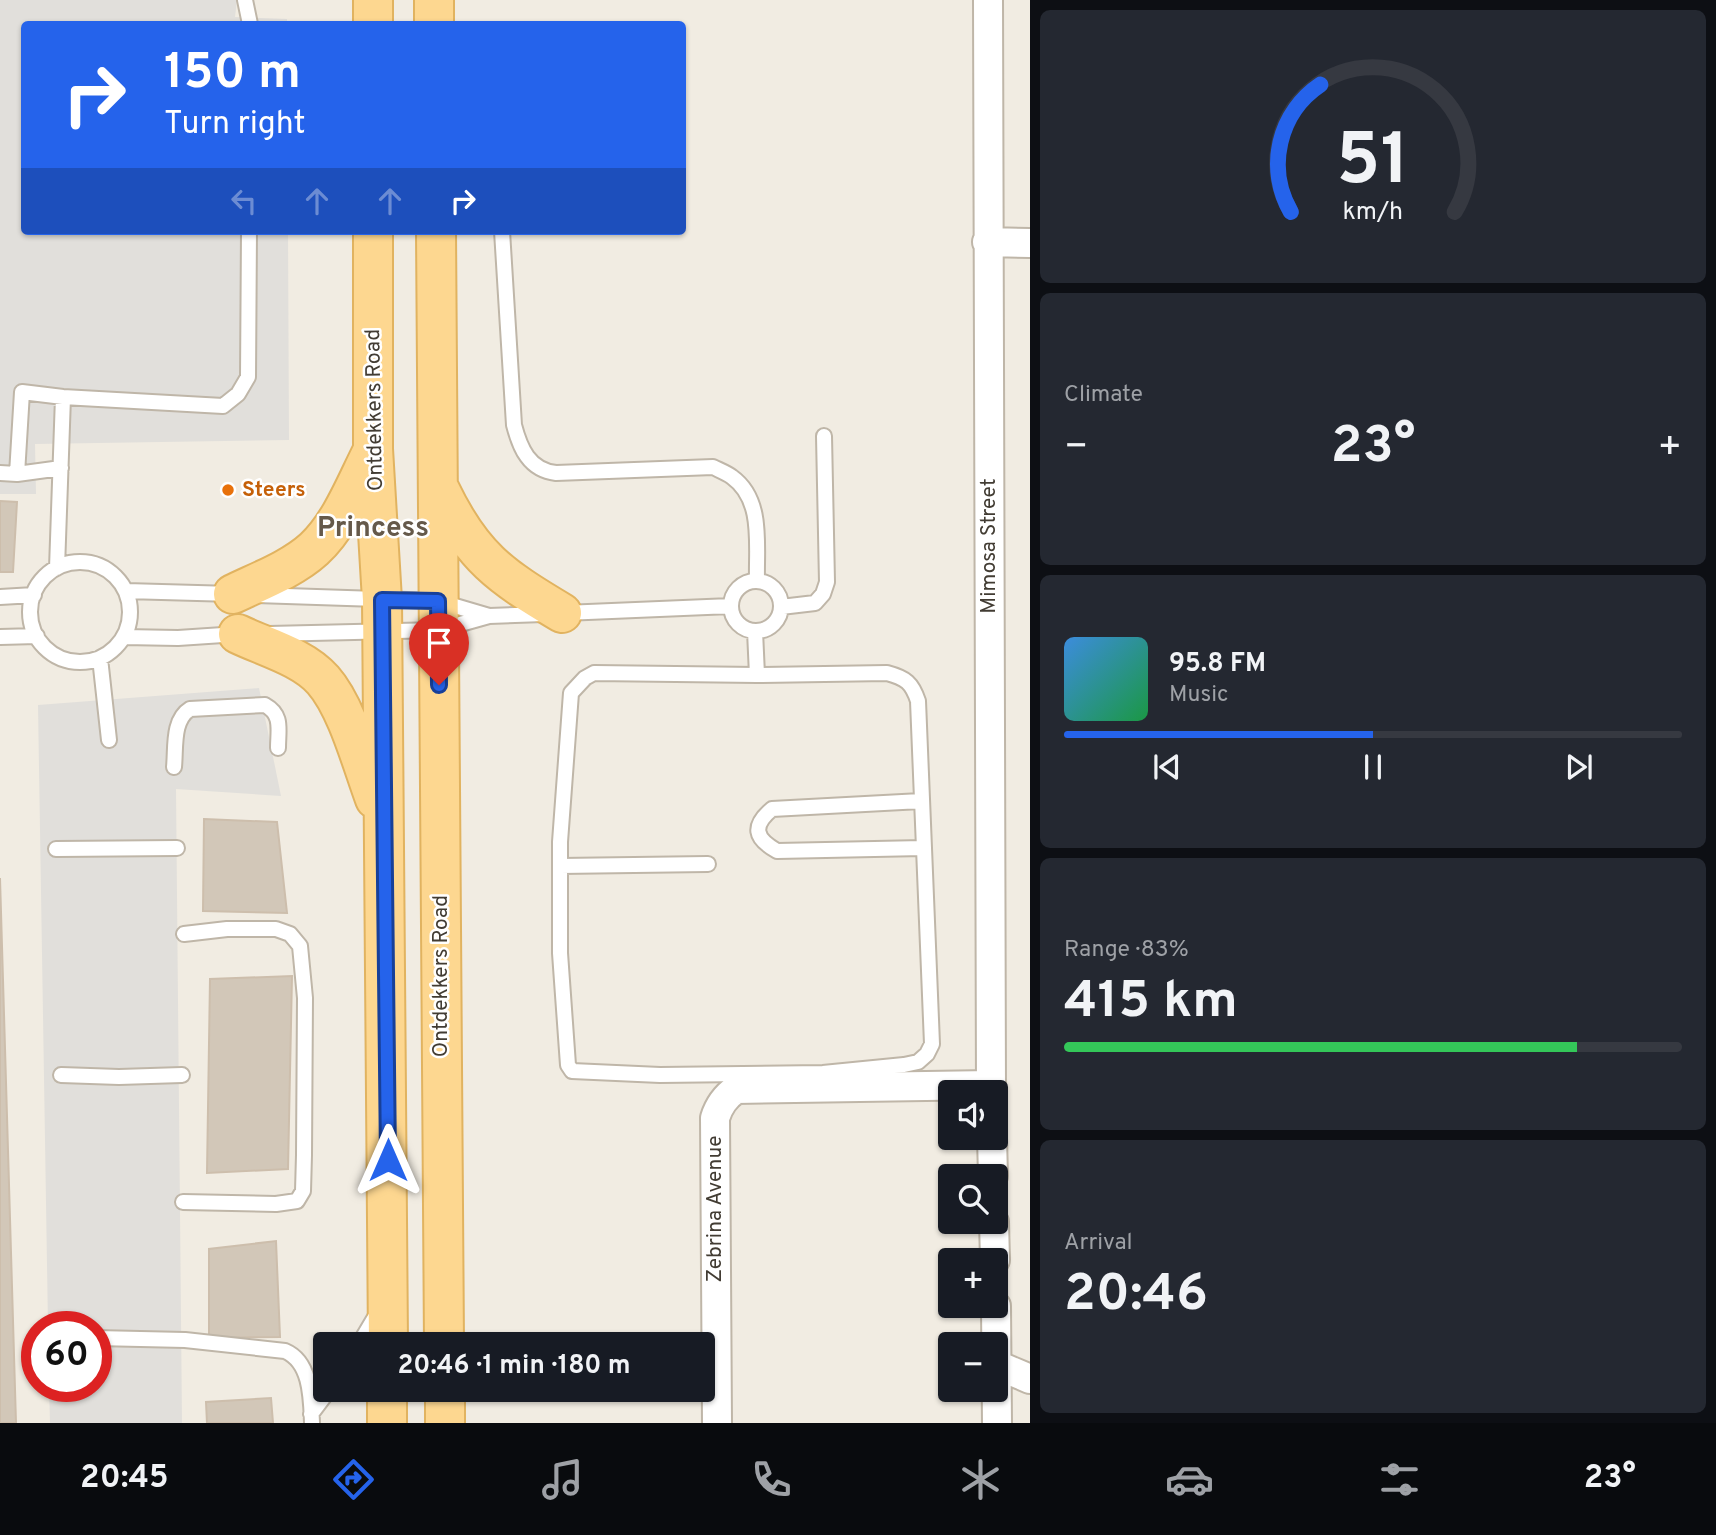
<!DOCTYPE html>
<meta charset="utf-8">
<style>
:root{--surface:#171b24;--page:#242831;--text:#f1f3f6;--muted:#9ea1a6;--line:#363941;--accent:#2563eb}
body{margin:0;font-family:Overpass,sans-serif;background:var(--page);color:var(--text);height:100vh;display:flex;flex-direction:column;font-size:26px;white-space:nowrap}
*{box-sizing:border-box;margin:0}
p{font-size:23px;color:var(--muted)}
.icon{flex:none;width:38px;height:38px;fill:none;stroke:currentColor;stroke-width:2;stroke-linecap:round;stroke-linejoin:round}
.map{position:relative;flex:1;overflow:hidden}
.side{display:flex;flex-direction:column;gap:10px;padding:10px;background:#0d0f14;width:686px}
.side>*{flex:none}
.hud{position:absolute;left:21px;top:21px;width:665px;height:214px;border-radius:7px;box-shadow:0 2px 5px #0004;background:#2563eb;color:#fff;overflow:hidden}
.controls{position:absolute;left:938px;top:1080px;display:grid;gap:14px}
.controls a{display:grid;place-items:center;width:70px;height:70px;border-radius:7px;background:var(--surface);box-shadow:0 2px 5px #0004;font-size:35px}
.speed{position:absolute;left:21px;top:1311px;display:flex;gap:14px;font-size:35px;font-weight:700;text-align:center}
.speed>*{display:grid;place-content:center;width:91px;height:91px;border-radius:50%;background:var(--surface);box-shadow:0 2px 5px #0004;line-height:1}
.speed .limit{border:10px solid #d22;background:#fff;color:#111}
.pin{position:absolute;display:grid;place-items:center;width:60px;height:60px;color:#fff;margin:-72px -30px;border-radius:50% 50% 50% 0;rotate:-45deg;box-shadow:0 0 7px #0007}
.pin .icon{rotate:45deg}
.me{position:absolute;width:77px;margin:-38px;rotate:0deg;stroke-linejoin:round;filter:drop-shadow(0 0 5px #0008)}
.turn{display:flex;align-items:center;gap:24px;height:147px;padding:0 28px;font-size:32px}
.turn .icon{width:91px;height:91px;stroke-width:2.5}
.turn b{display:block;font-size:49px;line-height:60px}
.lanes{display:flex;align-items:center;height:66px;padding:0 28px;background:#0003;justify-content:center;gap:35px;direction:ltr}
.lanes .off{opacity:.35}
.big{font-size:52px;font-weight:700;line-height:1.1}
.side .card{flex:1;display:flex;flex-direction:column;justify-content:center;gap:10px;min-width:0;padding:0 24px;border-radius:10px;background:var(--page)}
.side .dial{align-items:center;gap:0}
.dial svg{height:182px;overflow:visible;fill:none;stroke:var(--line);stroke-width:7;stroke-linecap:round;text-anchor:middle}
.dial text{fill:var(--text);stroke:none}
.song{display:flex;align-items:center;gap:21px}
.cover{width:84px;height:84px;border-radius:10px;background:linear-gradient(135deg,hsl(210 70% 55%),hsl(140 70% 35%))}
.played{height:7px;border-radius:4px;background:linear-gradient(90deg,var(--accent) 50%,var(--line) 50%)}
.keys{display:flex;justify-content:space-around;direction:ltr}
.heat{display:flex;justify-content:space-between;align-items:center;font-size:38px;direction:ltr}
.charge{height:10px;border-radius:5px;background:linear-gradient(90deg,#34c759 83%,var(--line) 0)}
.trip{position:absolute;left:313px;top:1332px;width:402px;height:70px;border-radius:7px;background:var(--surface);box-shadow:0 2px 5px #0004;font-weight:700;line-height:70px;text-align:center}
.dock{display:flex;height:112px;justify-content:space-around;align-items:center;background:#090b0e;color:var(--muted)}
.dock .icon{width:49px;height:49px}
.dock .active{color:var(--accent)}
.dock b{font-size:32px;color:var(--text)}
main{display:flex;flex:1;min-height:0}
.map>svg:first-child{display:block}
</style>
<main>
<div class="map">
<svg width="1030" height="1423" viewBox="0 0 1030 1423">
<rect width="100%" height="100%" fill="#f1ece2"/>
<path fill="#e1dfdb" d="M0,0h237l-2,17 52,2v5h-263v207h264l1,209 -254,4 1,50h-36z
M259,688l22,108 -105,-7 6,634h-132l-1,-37h47v-60h-48l-10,-621z"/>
<path fill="#d2c7b8" stroke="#cdbeac" stroke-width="2" d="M0,501l17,1 -4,70h-13z
M204,819l73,3 10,91 -84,-2z
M0,878l16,545h-16z
M292,976l-4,193 -81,4 3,-194z
M276,1241l4,96 -71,1v-89z
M271,1398l2,25h-66l-1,-21z"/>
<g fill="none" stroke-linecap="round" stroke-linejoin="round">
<g stroke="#bfb6a8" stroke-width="18">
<path id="service" d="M245,0l5,24
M502,231l12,194c6,23 15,45 42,48l157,-6c6,3 14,6 19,10 32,23 24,69 25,103
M0,473l17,1 5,-82 41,5 160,9 15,-12 10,-17 1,-146
M17,474l44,-6
M30 612a50 50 0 1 1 100 0a50 50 0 1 1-100 0Z
M57,568l6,-171
M731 606a25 25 0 1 1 50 0a25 25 0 1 1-50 0Z
M126,591l107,3
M256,595l182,6 51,15
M0,597l34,-2
M781,607l34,-4 8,-9 4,-12 -3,-146
M564,613l167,-7
M755,631l2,44
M269,634l170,-4 50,-14 55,-2
M0,637l37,-1
M124,637l54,1 60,-4
M100,658l9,82
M594,673l163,2 130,-2c19,5 25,10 31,28l14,343 -5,10 -9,8 -14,3 -81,8 -163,2 -88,-4 -4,-6 -8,-112v-111l11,-149 14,-15z
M174,767c2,-19 -2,-47 16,-58l75,-4c18,10 13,24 13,43
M921,801l-149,8c-20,17 -18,29 5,42l146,-3
M56,849l121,-1
M560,866l148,-2
M61,1075l58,2 63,-2
M183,1202l93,2 21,-3 6,-10 1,-36 1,-157 -5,-52 -10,-12 -14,-5h-49l-43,5
M96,1338l89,2 100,11c26,11 26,47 27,72
M359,1344l19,-32
M311,1414l18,-24"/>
</g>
<g stroke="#bfb6a8" stroke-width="32">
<path id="minor" d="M988,0l3,1092
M987,242l43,1
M992,1138l1,38
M994,1222l1,38
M996,1306l1,117
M997,1365l33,14
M717,1423l-2,-305c4,-13 10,-21 21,-29l255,-4"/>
</g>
<g stroke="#e1b360" stroke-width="42">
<path id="primary" d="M373,0v24
M434,0v24
M373,231v218l9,151 6,744
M436,231l8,1113
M440,490c32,67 60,86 122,123
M233,594c27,-13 59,-25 81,-45 27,-25 42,-66 59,-99
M238,634c27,13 65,23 85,46 24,27 39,84 52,119
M445,1390v33
M387,1423v-33"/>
</g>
<use href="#service" stroke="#fff" stroke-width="14"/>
<use href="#minor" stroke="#fff" stroke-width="28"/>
<use href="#primary" stroke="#fdd790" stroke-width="38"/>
</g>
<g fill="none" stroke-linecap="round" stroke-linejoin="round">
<g stroke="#184099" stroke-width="18">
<path id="route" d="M388,1160l-6,-560 56,1 1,84"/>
</g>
<use href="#route" stroke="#2563eb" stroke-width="12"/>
</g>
<circle fill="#e8710a" stroke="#fff" stroke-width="2.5" cx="228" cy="490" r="7"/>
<g text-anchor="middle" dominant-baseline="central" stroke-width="5" stroke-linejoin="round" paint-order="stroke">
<g font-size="21" fill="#423c33" stroke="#fff">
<text transform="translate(375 410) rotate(-91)">Ontdekkers Road</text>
<text transform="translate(989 546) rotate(-90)">Mimosa Street</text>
<text transform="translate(441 976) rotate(-90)">Ontdekkers Road</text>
<text transform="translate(715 1209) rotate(-90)">Zebrina Avenue</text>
</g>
<g font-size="21" font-weight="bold" fill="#c56008" stroke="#fff" text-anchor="start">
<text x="242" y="490">Steers</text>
</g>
<g font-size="28" font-weight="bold" fill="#65594a" stroke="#fff">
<text x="373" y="529">Princess</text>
</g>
</g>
</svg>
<div class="controls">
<a><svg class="icon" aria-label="sound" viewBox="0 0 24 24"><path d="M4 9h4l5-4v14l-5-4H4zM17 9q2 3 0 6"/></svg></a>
<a><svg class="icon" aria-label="search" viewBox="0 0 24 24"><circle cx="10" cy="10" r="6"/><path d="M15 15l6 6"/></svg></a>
<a>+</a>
<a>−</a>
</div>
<div class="speed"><div class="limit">60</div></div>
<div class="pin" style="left:439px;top:685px;background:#d93025"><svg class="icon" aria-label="arrive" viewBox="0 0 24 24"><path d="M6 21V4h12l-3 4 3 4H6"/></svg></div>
<svg class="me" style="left:388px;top:1160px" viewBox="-20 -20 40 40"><path d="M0-17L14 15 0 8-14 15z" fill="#2563eb" stroke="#fff" stroke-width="4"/></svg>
<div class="trip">20:46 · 1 min · 180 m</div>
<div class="hud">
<div class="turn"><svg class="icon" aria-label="right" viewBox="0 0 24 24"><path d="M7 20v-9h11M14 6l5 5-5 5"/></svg><div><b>150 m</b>Turn right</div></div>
<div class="lanes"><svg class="icon off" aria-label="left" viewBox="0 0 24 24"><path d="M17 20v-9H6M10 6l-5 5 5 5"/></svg><svg class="icon off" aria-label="ahead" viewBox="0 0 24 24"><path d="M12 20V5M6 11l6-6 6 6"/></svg><svg class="icon off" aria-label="ahead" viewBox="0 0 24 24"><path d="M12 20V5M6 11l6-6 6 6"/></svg><svg class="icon" aria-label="right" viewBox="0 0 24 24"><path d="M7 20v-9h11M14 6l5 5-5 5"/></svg></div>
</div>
</div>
<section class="side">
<div class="card dial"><svg viewBox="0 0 100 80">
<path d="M14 69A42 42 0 1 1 86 69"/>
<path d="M14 69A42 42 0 0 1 27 13" stroke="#2563eb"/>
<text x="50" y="56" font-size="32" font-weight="700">51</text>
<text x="50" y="72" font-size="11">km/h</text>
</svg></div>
<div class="card"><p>Climate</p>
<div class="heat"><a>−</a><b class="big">23°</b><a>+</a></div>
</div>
<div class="card">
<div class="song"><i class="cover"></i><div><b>95.8 FM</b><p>Music</p></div></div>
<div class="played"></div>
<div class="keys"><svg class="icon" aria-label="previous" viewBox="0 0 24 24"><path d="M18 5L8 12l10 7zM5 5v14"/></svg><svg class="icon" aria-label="pause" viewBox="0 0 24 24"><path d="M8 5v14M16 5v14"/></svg><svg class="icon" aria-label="next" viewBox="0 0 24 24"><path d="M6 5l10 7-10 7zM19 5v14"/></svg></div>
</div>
<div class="card"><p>Range · 83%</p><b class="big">415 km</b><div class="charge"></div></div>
<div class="card"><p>Arrival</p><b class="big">20:46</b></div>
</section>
</main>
<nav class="dock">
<b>20:45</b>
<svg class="icon active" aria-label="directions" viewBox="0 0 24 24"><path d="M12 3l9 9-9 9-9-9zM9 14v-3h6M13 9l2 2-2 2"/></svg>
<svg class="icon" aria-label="music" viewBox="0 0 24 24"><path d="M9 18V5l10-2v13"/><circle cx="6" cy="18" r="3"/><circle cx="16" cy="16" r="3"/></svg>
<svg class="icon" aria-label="phone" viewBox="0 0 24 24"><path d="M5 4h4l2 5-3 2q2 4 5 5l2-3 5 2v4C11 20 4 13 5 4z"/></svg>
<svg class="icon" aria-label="climate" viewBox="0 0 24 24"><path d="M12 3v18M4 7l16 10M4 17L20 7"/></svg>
<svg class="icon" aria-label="car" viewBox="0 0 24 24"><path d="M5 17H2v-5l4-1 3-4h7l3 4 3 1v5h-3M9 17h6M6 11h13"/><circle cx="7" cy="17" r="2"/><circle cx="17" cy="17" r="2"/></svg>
<svg class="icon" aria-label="filters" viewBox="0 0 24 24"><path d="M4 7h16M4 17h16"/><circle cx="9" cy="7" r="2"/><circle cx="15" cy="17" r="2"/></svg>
<b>23°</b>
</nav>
